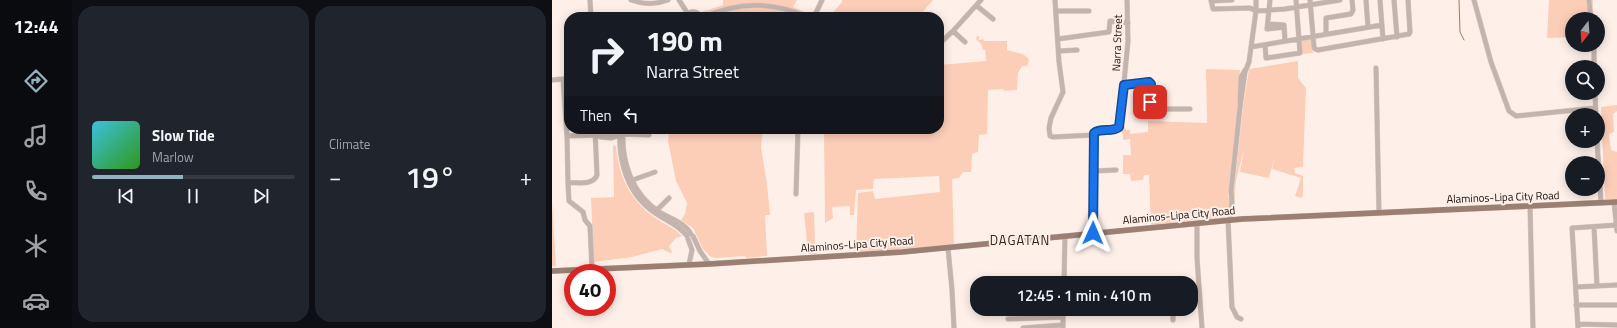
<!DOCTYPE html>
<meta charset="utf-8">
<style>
:root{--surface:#171b24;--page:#20242c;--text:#f1f3f6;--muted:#9ea1a6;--line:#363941;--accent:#92b3bc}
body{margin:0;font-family:"Titillium Web",sans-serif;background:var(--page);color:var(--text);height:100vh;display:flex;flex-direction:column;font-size:15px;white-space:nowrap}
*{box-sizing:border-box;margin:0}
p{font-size:13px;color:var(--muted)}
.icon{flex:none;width:22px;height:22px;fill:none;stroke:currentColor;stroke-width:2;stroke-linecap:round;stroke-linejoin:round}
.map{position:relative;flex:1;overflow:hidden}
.sheet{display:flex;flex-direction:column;gap:6px;padding:6px;background:#0d0f14;width:480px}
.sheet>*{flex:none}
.guide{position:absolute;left:12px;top:12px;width:380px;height:122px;border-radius:16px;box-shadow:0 2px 10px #0003;background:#171b24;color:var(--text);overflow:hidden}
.needle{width:26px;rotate:197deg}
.fabs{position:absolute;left:1013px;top:12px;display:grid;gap:8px}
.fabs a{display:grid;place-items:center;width:40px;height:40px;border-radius:50%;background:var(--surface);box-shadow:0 2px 10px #0003;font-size:20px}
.speed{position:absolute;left:12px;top:264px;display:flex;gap:8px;font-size:20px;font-weight:700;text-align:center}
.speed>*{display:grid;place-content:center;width:52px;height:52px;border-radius:50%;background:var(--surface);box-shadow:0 2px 10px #0003;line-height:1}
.speed .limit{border:6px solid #d22;background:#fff;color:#111}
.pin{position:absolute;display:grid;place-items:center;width:34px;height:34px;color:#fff;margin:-17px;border-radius:8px;box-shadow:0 2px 6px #0006}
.me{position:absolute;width:44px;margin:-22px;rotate:1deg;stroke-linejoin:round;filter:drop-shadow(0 0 3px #0008)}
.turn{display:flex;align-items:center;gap:14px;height:84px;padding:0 16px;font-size:18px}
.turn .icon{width:52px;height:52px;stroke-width:2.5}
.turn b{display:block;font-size:28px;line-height:34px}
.then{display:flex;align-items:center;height:38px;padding:0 16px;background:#0003;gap:8px;font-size:15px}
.big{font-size:30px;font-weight:600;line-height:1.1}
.sheet .card{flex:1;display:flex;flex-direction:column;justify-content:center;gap:6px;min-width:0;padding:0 14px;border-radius:16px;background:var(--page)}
.song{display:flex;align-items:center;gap:12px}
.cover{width:48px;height:48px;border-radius:6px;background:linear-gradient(135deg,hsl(190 70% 55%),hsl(110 70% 35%))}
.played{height:4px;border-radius:2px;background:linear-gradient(90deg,var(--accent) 45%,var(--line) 45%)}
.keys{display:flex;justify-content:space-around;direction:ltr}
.heat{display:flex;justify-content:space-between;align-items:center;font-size:22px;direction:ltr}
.sheet .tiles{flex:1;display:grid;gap:6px;grid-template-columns:repeat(2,1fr)}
.trip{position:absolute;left:418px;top:276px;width:228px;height:40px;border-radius:16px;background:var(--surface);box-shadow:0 2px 10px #0003;font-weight:600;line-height:40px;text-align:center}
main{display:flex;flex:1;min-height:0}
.menu{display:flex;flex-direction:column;width:72px;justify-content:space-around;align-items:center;background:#090b0e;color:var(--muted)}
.menu .icon{width:28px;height:28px}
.menu .active{color:var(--accent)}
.menu b{font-size:18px;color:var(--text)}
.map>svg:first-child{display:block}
</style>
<main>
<nav class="menu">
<b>12:44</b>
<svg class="icon active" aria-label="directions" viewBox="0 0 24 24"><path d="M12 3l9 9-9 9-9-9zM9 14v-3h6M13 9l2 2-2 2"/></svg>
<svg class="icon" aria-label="music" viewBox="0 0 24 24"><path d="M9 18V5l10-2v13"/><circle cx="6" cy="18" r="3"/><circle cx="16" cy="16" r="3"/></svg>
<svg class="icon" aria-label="phone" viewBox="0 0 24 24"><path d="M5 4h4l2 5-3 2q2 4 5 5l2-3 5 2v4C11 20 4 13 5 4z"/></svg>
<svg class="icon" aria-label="climate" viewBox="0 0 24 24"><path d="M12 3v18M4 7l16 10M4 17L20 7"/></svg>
<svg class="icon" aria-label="car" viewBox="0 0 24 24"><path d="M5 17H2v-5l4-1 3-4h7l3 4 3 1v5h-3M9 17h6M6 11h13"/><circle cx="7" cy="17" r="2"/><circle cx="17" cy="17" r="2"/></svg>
</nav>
<section class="sheet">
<div class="tiles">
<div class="card">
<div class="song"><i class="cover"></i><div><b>Slow Tide</b><p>Marlow</p></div></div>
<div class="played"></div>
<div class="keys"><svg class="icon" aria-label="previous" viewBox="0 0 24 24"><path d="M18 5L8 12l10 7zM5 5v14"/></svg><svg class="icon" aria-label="pause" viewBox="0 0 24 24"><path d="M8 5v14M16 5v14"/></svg><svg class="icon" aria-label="next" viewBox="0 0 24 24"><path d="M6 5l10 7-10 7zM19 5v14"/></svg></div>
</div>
<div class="card"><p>Climate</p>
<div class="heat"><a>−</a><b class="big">19°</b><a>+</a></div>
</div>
</div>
</section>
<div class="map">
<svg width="1065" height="328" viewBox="0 0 1065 328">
<rect width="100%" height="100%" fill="#fef0e9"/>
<path fill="#fcceb8" d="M171,0h74l-4,7 19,8 -1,2h-107l-2,-5 21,-7z
M290,0h91l-14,16 1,1h-91l13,-15z
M997,0h44l-1,19h-20v18l-25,1z
M425,36h2v4h2l2,-2 1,3h23v9c8,3 17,2 22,10l-2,6h-5l-4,7 -1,17 -12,1 -3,-2 -14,1 -1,44 -8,1 -1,17 -6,2v2l-1,16h-8l-4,6 -7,1 2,66 -97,7 -1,-2 2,-57 15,-2 2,8 65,-7 -1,-16 -65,3 -1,10 -17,1 -2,25h-4v-9l-18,1 1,11 -8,5 -1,-94h115v-64l47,-4 -1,-11h-2l-2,-6 -5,-5z
M759,39l2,14 -11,1 -1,-14z
M746,61v17l8,10 -3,79 -9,1 1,5 8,3v20l-2,2 -6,-2 6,-18 -29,-9 3,-14 -6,23 -29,-6 4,-23 -8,32 -3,35 1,-25 9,-85 6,-37z
M654,69l34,1 -2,26 1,9 -11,91 2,4 -1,15 -5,3 -16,1 -2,-4 -2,1v3l-53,6 -2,-50h-5l-1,5 -12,1 -1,-7h-7v-19h8l-1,-16 -7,1v-6l-4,-3 4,-4h2l1,3h4v4l18,-2v-11l59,2z
M1065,105v6l-4,3 1,18 -5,2 2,16 6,2v47h-12l-4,-92z
M117,129h94l-2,18 6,37 3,31h-5l2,41 -20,2 -3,-2 -28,2 -5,-1 -8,-8 -10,-21 -12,-8 4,-6 2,-11 -11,-22 -8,-40z
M61,145l3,1c2,29 14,54 38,71 9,7 20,10 28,19l-6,2 -7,8 3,6 -2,1 -8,-4 -30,8 -38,5 -3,-64 23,-1z
M0,202l4,64h-4z
M262,212l1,33 2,9h-9l-4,-41z"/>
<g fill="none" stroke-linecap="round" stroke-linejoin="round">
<path stroke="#af7355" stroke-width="1" d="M907,0l1,32 4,8"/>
<g stroke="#d9ccc5" stroke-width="5.5">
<path id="minor" d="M38,0l1,17
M79,0c13,5 24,5 37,0
M127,0l9,14
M503,0l4,62 4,30 -12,26 -2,10 1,8 3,1 40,-2
M659,0l2,9 37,-1 6,3 29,-2 55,-9
M718,0l-3,29 17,-2
M758,0l4,47 1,2 3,1 91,-16 1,-2 -2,-32
M814,0l2,27
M828,0l3,39
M842,0l3,37
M922,0l17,62 18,49 7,5 79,-8
M1037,0l2,19
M659,1l21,-1
M425,6l16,13
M504,11h33
M133,17c4,-7 12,-7 16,0
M152,17c34,-15 69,-16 103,0
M262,17l8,-17
M716,24l16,1 1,16
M401,31l12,11
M774,34v-16l25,-4 2,-4 -1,-10
M506,39l51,-7 1,-11 18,2
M387,44l14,-13 28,-31
M713,45l1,13 34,-5 -4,-53
M1042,45v22
M699,47l131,-22
M507,51l18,-1
M824,68l3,145
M17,79h-6l4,57 30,-1 4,2 10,1 12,-4 26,1
M0,80l11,-1
M572,85l24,-4 3,2 -1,12 2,11 7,3h31
M1043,93l1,22
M688,102l1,-25 4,-7
M68,129c-2,32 7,65 35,84 10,7 24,12 32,23
M71,129c-2,33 9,66 38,84 10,6 24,10 30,21
M45,135c7,-3 14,-2 20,1
M15,136l1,47c9,-1 25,3 29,-8l-2,-46
M1045,141l4,61
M542,171l22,-1
M78,181l25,-9
M16,183l1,18 14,11 2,8 5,6 2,43
M679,192l9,-85 5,-35 4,-10 7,-51v-11
M244,194l2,-65
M1062,202l3,29
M978,206l3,122
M104,211l13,-13
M676,220l4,87 5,10 4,2
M678,220l2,-18 -1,-12
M645,223v35l5,70
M1042,227l3,59
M541,233v-98c5,-8 16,-5 24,-6l3,-5 8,-83 -1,-41
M141,236l7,15 9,13
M136,239l4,11 -3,14
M396,248l4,42 2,38
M512,283l1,-47
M1024,287l41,-2
M639,293l8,-1
M1024,305h41
M621,309v11
M456,319l55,-2
M1026,324l39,1
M511,327v-18
M471,328l40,-3
M1026,328l-6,-100 45,-3"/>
</g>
<g stroke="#d9ccc5" stroke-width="6">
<path id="major" d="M0,271l157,-7 193,-12 340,-33 375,-17"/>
</g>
<use href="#minor" stroke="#c4b4ad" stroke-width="4.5"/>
<use href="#major" stroke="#9a7f72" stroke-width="5.5"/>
</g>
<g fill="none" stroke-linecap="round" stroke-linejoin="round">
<g stroke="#114b97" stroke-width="10">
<path id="route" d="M541,233l1,-100c7,-6 18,0 25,-6l5,-42 25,-3 2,2 -1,18"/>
</g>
<use href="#route" stroke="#1a73e8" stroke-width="7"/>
</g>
<g text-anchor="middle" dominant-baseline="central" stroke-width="4" stroke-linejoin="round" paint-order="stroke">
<g font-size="11" fill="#180c07" stroke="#fef0e9">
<text transform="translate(565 43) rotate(-88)">Narra Street</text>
<text transform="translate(951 197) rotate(-2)">Alaminos-Lipa City Road</text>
<text transform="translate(627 215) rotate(-5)">Alaminos-Lipa City Road</text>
<text transform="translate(305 244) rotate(-4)">Alaminos-Lipa City Road</text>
</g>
<g font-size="13" letter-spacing="1" fill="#3c2215" stroke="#fef0e9">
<text x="468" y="240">DAGATAN</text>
</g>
</g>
</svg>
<div class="fabs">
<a><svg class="needle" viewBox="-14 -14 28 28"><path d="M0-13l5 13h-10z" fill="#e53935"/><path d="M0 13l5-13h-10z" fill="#9ea1a6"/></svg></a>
<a><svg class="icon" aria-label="search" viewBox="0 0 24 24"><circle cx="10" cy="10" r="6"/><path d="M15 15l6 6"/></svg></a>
<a>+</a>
<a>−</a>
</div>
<div class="speed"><div class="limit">40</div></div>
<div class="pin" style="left:598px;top:102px;background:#d93025"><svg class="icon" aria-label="arrive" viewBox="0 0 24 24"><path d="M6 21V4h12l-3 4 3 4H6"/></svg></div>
<svg class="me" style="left:541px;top:233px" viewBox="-20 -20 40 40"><path d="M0-17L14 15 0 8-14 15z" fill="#1a73e8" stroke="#fff" stroke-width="4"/></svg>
<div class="trip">12:45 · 1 min · 410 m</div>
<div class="guide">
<div class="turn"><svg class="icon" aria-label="right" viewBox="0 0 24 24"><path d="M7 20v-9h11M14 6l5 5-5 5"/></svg><div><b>190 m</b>Narra Street</div></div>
<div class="then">Then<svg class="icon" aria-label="left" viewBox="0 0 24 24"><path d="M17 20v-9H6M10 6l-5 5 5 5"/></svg></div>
</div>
</div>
</main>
